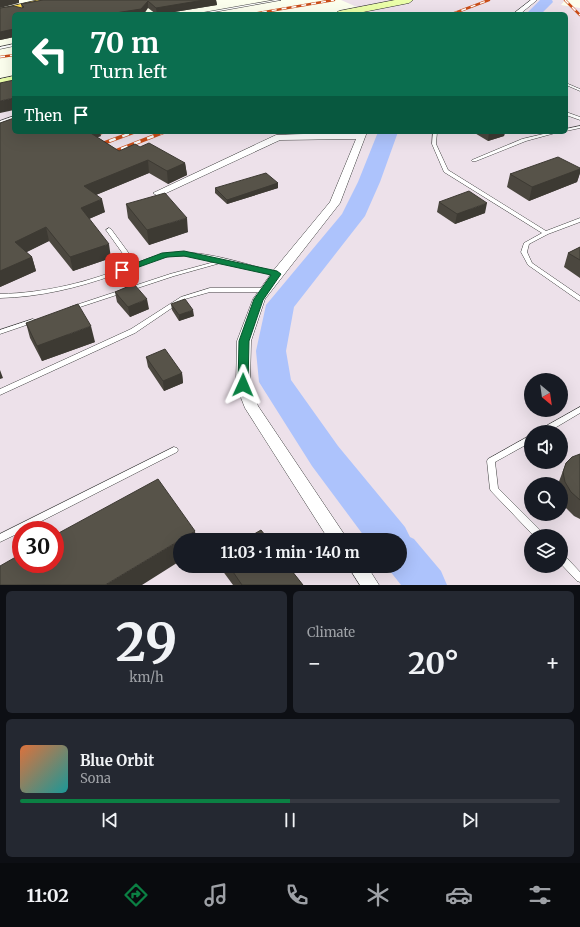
<!DOCTYPE html>
<meta charset="utf-8">
<style>
:root{--surface:#171b24;--page:#242831;--text:#f1f3f6;--muted:#9ea1a6;--line:#363941;--accent:#0b8043}
body{margin:0;font-family:Merriweather,serif;background:var(--page);color:var(--text);height:100vh;display:flex;flex-direction:column;font-size:15px;white-space:nowrap}
*{box-sizing:border-box;margin:0}
p{font-size:13px;color:var(--muted)}
.icon{flex:none;width:22px;height:22px;fill:none;stroke:currentColor;stroke-width:2;stroke-linecap:round;stroke-linejoin:round}
.map{position:relative;height:585px;overflow:hidden}
.drawer{display:flex;flex-direction:column;gap:6px;padding:6px;background:#0d0f14;flex:1}
.drawer>*{flex:none}
.guide{position:absolute;left:12px;top:12px;width:556px;height:122px;border-radius:6px;box-shadow:0 4px 16px #0002;background:#0b6e4f;color:#fff;overflow:hidden}
.needle{width:26px;rotate:151deg}
.buttons{position:absolute;left:524px;top:373px;display:grid;gap:8px}
.buttons a{display:grid;place-items:center;width:44px;height:44px;border-radius:50%;background:var(--surface);box-shadow:0 4px 16px #0002;font-size:20px}
.speed{position:absolute;left:12px;top:521px;display:flex;gap:8px;font-size:20px;font-weight:700;text-align:center}
.speed>*{display:grid;place-content:center;width:52px;height:52px;border-radius:50%;background:var(--surface);box-shadow:0 4px 16px #0002;line-height:1}
.speed .limit{border:6px solid #d22;background:#fff;color:#111}
.pin{position:absolute;display:grid;place-items:center;width:34px;height:34px;color:#fff;margin:-17px;border-radius:8px;box-shadow:0 2px 6px #0006}
.me{position:absolute;width:44px;margin:-22px;rotate:1deg;stroke-linejoin:round;filter:drop-shadow(0 0 3px #0008)}
.turn{display:flex;align-items:center;gap:14px;height:84px;padding:0 12px;font-size:18px}
.turn .icon{width:52px;height:52px;stroke-width:2.5}
.turn b{display:block;font-size:28px;line-height:34px}
.then{display:flex;align-items:center;height:38px;padding:0 12px;background:#0003;gap:8px;font-size:15px}
.big{font-size:30px;font-weight:700;line-height:1.1}
.drawer .tile{flex:1;display:flex;flex-direction:column;justify-content:center;gap:6px;min-width:0;padding:0 14px;border-radius:6px;background:var(--page)}
.drawer .dial{align-items:center;gap:0}
.dial b{font-size:52px;line-height:1}
.song{display:flex;align-items:center;gap:12px}
.cover{width:48px;height:48px;border-radius:6px;background:linear-gradient(135deg,hsl(20 70% 55%),hsl(180 70% 35%))}
.played{height:4px;border-radius:2px;background:linear-gradient(90deg,var(--accent) 50%,var(--line) 50%)}
.keys{display:flex;justify-content:space-around;direction:ltr}
.heat{display:flex;justify-content:space-between;align-items:center;font-size:22px;direction:ltr}
.drawer .tiles{flex:1;display:grid;gap:6px;grid-template-columns:1fr 1fr}
.tile:last-child{grid-column:span 2}
.trip{position:absolute;left:173px;top:533px;width:234px;height:40px;border-radius:20px;background:var(--surface);box-shadow:0 4px 16px #0002;font-weight:700;line-height:40px;text-align:center}
.tab-bar{display:flex;height:64px;justify-content:space-around;align-items:center;background:#090b0e;color:var(--muted)}
.tab-bar .icon{width:28px;height:28px}
.tab-bar .on{color:var(--accent)}
.tab-bar b{font-size:18px;color:var(--text)}
.map>svg:first-child{display:block}
</style>
<div class="map">
<svg width="580" height="585" viewBox="0 0 580 585">
<rect width="100%" height="100%" fill="#fcffee"/>
<path fill="#ede1ea" fill-rule="evenodd" d="M341,0h224l-4,5 19,3v577h-580v-499l14,-3v49h552v-118h-214l14,-3zM531,380h30v30h-30zM531,432h30v30h-30zM531,484h30v30h-30zM21,530h34v34h-34zM531,536h30v30h-30zM180,540h220v26h-220z"/>
<g fill="none" stroke-linecap="round" stroke-linejoin="round">
<path fill="#adc3fc" fill-rule="evenodd" d="M540,0h12l1,2 -12,12h-15z
M378,132h20l-18,50 -15,34 -71,91 -8,44 5,29 47,66 67,81 5,10 4,2 27,32 6,14h-46l-15,-19h14v-26h-33l-55,-74 -48,-76 -5,-8 -3,-31 10,-46 76,-91 16,-32z"/>
<g stroke="#404040" stroke-width="1">
<path id="lane" d="M275,0h6l-78,14h-7z
M14,44v2l-14,3v-2z
M566,83l14,6v2l-14,-6z
M566,112l14,5v3l-14,-5z
M14,116v2l-14,5v-2z
M580,126v2l-14,3v-2z
M433,132h4l-1,12 12,26 98,61 34,-13v4l-32,12 -19,10 -2,8 5,11 48,33v5l-2,-1 -50,-35 -7,-13 3,-9 18,-10 -98,-61 -12,-28z
M552,132h7l-33,9 -50,20h-4v-1l50,-21z
M109,228l2,1 25,34c10,-4 21,-8 32,-10 35,-4 77,11 111,20l1,1 -3,2 -53,-14 -50,14 -100,33h-4l-1,-1 1,-1 100,-33 48,-13c-17,-3 -35,-7 -52,-4 -10,1 -19,6 -29,10 -7,3 -15,6 -23,8 -37,13 -74,22 -114,23v-4c45,-1 89,-12 131,-29l-25,-35z
M210,288h55l3,2 -3,2h-55l-25,7 -50,34 -135,62v-6l131,-60 50,-32z
M33,319l3,2 -1,1 -35,12v-4z
M580,407v6l-32,19h-10l1,-2z
M531,435v7l-36,20 3,26 45,45 1,3h-10l-43,-45 -1,-2 -3,-28 1,-2z
M174,447l3,1 1,2 -1,2 -153,78h-3v2l-21,10v-8z
M561,554l3,1 16,17v10l-3,-1 -16,-17z"/>
</g>
<g stroke="#404040" stroke-width="1">
<path id="street" d="M531,0h6l-17,14h-7z
M359,132h8l-27,71 -75,96 -14,42 -1,44 8,21 90,134h-19l-84,-132 -9,-23 1,-44 16,-42 20,-28 57,-69 26,-63 -76,1 -118,55 -4,1 -5,-3 123,-58z
M348,566h19l12,19h-19z"/>
</g>
<g stroke="#2f2f2f" stroke-width="1">
<path id="secondary" d="M395,0h18l-4,3 -56,11h-19l5,-3z
M14,76v6l-14,3v-6z"/>
</g>
<g stroke="#1e1e1e" stroke-width="1">
<path id="highway" d="M38,0h20l-1,2 -57,13v-6z"/>
</g>
<path stroke="#2f2f2f" stroke-width="1.5" stroke-dasharray="2.5 1" stroke-linecap="butt" d="M283,13l2,1"/>
<use href="#lane" fill="#fff" fill-rule="evenodd"/>
<use href="#street" fill="#fff" fill-rule="evenodd"/>
<use href="#secondary" fill="#ebffa9" fill-rule="evenodd"/>
<use href="#highway" fill="#ffdb4c" fill-rule="evenodd"/>
<g stroke="#ca4d18" stroke-width="2.5">
<path id="rail-far1" d="M565,0l15,15
M252,14l82,-14
M452,14l37,-14
M0,57l14,-2"/>
</g>
<g stroke="#ca4d18" stroke-width="3.5">
<path id="rail" d="M100,133l3,-1
M96,146l38,-14
M108,154l56,-22"/>
</g>
<use href="#rail-far1" stroke="#fff" stroke-width="1.5" stroke-dasharray="5" stroke-linecap="butt"/>
<use href="#rail" stroke="#fff" stroke-width="2.5" stroke-dasharray="7" stroke-linecap="butt"/>
</g>
<path fill="#4b473f" d="M43,0h173l1,5 -55,9h-6l-8,-6 -134,6v23l-14,3v-32h22l-1,-4z
M0,123l101,13 -4,1 22,14 21,-4 45,16 2,12 -19,9 -19,-11 -53,22 9,17 -16,7 22,39 -38,13 -24,-30 -23,11 6,5 4,14 -36,16z
M473,132h32l-1,4 -16,5z
M580,168v5l-3,9 -48,19 -22,-14 3,-13z
M278,183v5l-51,16 -12,-11v-5z
M439,202l46,11 -30,11 -18,-12z
M126,204l62,28 -39,13 -21,-27z
M580,247v31l-16,-11 4,-14z
M115,292l34,17 -19,8 -13,-15z
M171,304l23,12 -15,5 -7,-11z
M26,323l69,19 -53,19 -12,-23z
M146,357l36,16 1,10 -19,8 -16,-24z
M580,454v65l-6,-3 -9,-9 -4,-6v-17h-3l8,-21z
M222,566h66l15,19h-70l-11,-15z"/>
<path fill="#3d3a33" d="M0,0h19v3l-19,5z
M204,0h12l1,5 -55,9h-5l-1,-6z
M148,1v7l-4,6h-29v-1z
M14,29v8l-14,3v-8z
M14,98v12l-14,3v-12z
M85,132h15l1,4 -14,5z
M489,132h16l-1,4 -16,5z
M148,160l1,13 -63,26 -2,-13z
M185,163l2,12 -19,9 -1,-13z
M580,169v4l-3,9 -48,19 3,-14z
M278,183v5l-51,16v-4z
M102,199l3,13 -21,9 -3,-13z
M487,203l-2,10 -30,11 2,-10z
M187,218l1,14 -39,13 -2,-15z
M46,227l3,14 -30,15 -4,-14z
M109,244l2,14 -38,13 -3,-14z
M32,257l4,14 -36,16v-16z
M147,299l2,10 -19,8 -2,-10z
M193,310l1,6 -15,5v-6z
M91,326l4,16 -53,19 -5,-15z
M0,370l3,8 -3,1z
M182,373l1,10 -19,8 -1,-10z
M195,531l1,9h-16v21l-38,24h-37z"/>
<path fill="#575349" stroke="#3d3a33" d="M43,0h161l-48,8 -8,-7 -7,8 -26,4v1h-101v15l-14,3v-24l14,-2 8,2 2,-1 -3,-3z
M14,80v18l-14,3v-18z
M14,118v14h75l30,19 16,-7 5,3 9,-4 36,20 -18,8 -19,-11 -64,26 18,13 -21,9 28,36 -39,13 -24,-30 -31,15 17,15 -32,14v-148z
M558,157l22,11v1l-48,18 -22,-13z
M266,173l12,10 -51,17 -12,-12z
M469,191l18,12 -30,11 -18,-12z
M165,193l22,25 -40,12 -21,-26z
M580,247v13l-12,-7z
M134,284l13,15 -19,8 -13,-15z
M185,299l8,11 -14,5 -8,-11z
M78,304l13,22 -54,20 -11,-23z
M165,349l17,24 -19,8 -17,-24z
M580,454v46l-9,-8 -6,-10 -2,-10 3,-9 6,-6z
M158,479l37,52 -90,54h-105v-19l21,-12v10h34v-29z
M261,530l8,10h-25z
M229,566h59l15,19h-61z"/>
<path fill="#0b8043" stroke="#07532c" d="M184,251l93,20 4,3 -18,26 -14,41 -1,44 -1,3h-8l-1,-3 1,-44 15,-42 17,-24 -87,-19 -17,1 -45,16 -4,-3 44,-17z"/>
</svg>
<div class="buttons">
<a><svg class="needle" viewBox="-14 -14 28 28"><path d="M0-13l5 13h-10z" fill="#e53935"/><path d="M0 13l5-13h-10z" fill="#9ea1a6"/></svg></a>
<a><svg class="icon" aria-label="sound" viewBox="0 0 24 24"><path d="M4 9h4l5-4v14l-5-4H4zM17 9q2 3 0 6"/></svg></a>
<a><svg class="icon" aria-label="search" viewBox="0 0 24 24"><circle cx="10" cy="10" r="6"/><path d="M15 15l6 6"/></svg></a>
<a><svg class="icon" aria-label="layers" viewBox="0 0 24 24"><path d="M12 4l9 5-9 5-9-5zM3 14l9 5 9-5"/></svg></a>
</div>
<div class="speed"><div class="limit">30</div></div>
<div class="pin" style="left:122px;top:270px;background:#d93025"><svg class="icon" aria-label="arrive" viewBox="0 0 24 24"><path d="M6 21V4h12l-3 4 3 4H6"/></svg></div>
<svg class="me" style="left:243px;top:385px" viewBox="-20 -20 40 40"><path d="M0-17L14 15 0 8-14 15z" fill="#0b8043" stroke="#fff" stroke-width="4"/></svg>
<div class="trip">11:03 · 1 min · 140 m</div>
<div class="guide">
<div class="turn"><svg class="icon" aria-label="left" viewBox="0 0 24 24"><path d="M17 20v-9H6M10 6l-5 5 5 5"/></svg><div><b>70 m</b>Turn left</div></div>
<div class="then">Then<svg class="icon" aria-label="arrive" viewBox="0 0 24 24"><path d="M6 21V4h12l-3 4 3 4H6"/></svg></div>
</div>
</div>
<section class="drawer">
<div class="tiles">
<div class="tile dial"><b>29</b><p>km/h</p></div>
<div class="tile"><p>Climate</p>
<div class="heat"><a>−</a><b class="big">20°</b><a>+</a></div>
</div>
<div class="tile">
<div class="song"><i class="cover"></i><div><b>Blue Orbit</b><p>Sona</p></div></div>
<div class="played"></div>
<div class="keys"><svg class="icon" aria-label="previous" viewBox="0 0 24 24"><path d="M18 5L8 12l10 7zM5 5v14"/></svg><svg class="icon" aria-label="pause" viewBox="0 0 24 24"><path d="M8 5v14M16 5v14"/></svg><svg class="icon" aria-label="next" viewBox="0 0 24 24"><path d="M6 5l10 7-10 7zM19 5v14"/></svg></div>
</div>
</div>
</section>
<nav class="tab-bar">
<b>11:02</b>
<svg class="icon on" aria-label="directions" viewBox="0 0 24 24"><path d="M12 3l9 9-9 9-9-9zM9 14v-3h6M13 9l2 2-2 2"/></svg>
<svg class="icon" aria-label="music" viewBox="0 0 24 24"><path d="M9 18V5l10-2v13"/><circle cx="6" cy="18" r="3"/><circle cx="16" cy="16" r="3"/></svg>
<svg class="icon" aria-label="phone" viewBox="0 0 24 24"><path d="M5 4h4l2 5-3 2q2 4 5 5l2-3 5 2v4C11 20 4 13 5 4z"/></svg>
<svg class="icon" aria-label="climate" viewBox="0 0 24 24"><path d="M12 3v18M4 7l16 10M4 17L20 7"/></svg>
<svg class="icon" aria-label="car" viewBox="0 0 24 24"><path d="M5 17H2v-5l4-1 3-4h7l3 4 3 1v5h-3M9 17h6M6 11h13"/><circle cx="7" cy="17" r="2"/><circle cx="17" cy="17" r="2"/></svg>
<svg class="icon" aria-label="filters" viewBox="0 0 24 24"><path d="M4 7h16M4 17h16"/><circle cx="9" cy="7" r="2"/><circle cx="15" cy="17" r="2"/></svg>
</nav>
